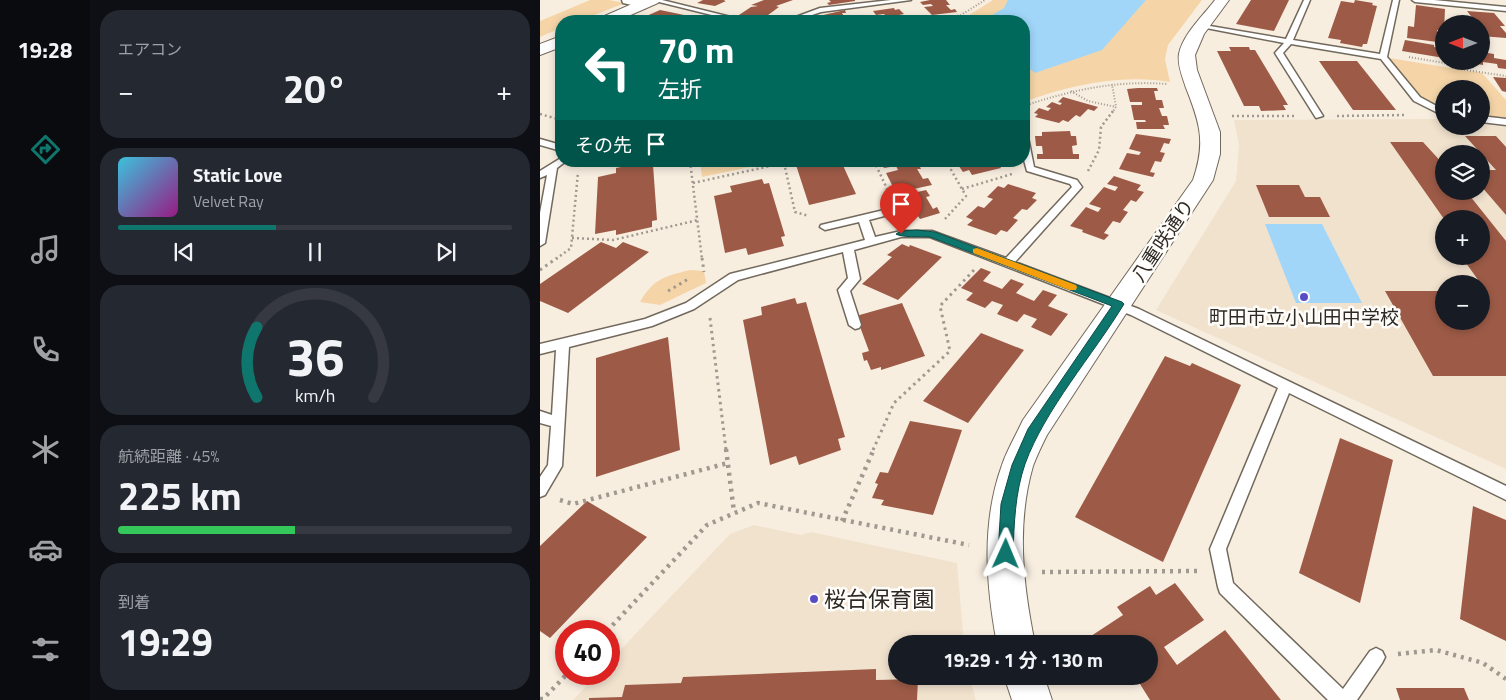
<!DOCTYPE html>
<html lang="ja">
<meta charset="utf-8">
<style>
:root{--surface:#171b24;--page:#242831;--text:#f1f3f6;--muted:#9ea1a6;--line:#363941;--accent:#0f766e}
body{margin:0;font-family:"Titillium Web","Noto Sans JP",sans-serif;background:var(--page);color:var(--text);height:100vh;display:flex;flex-direction:column;font-size:19px;white-space:nowrap}
*{box-sizing:border-box;margin:0}
p{font-size:16px;color:var(--muted)}
.icon{flex:none;width:28px;height:28px;fill:none;stroke:currentColor;stroke-width:2;stroke-linecap:round;stroke-linejoin:round}
.map{position:relative;flex:1;overflow:hidden}
.details{display:flex;flex-direction:column;gap:10px;padding:10px;background:#0d0f14;width:450px}
.details>*{flex:none}
.guide{position:absolute;left:15px;top:15px;width:475px;height:152px;border-radius:20px;box-shadow:0 2px 8px #0003;background:#00695c;color:#fff;overflow:hidden}
.needle{width:32px;rotate:270deg}
.buttons{position:absolute;left:895px;top:15px;display:grid;gap:10px}
.buttons a{display:grid;place-items:center;width:55px;height:55px;border-radius:50%;background:var(--surface);box-shadow:0 2px 8px #0003;font-size:25px}
.speed{position:absolute;left:15px;top:620px;display:flex;gap:10px;font-size:25px;font-weight:700;text-align:center}
.speed>*{display:grid;place-content:center;width:65px;height:65px;border-radius:50%;background:var(--surface);box-shadow:0 2px 8px #0003;line-height:1}
.speed .limit{border:8px solid #d22;background:#fff;color:#111}
.pin{position:absolute;display:grid;place-items:center;width:42px;height:42px;color:#fff;margin:-51px -21px;border-radius:50% 50% 50% 0;rotate:-45deg;box-shadow:0 0 5px #0007}
.pin .icon{rotate:45deg}
.me{position:absolute;width:55px;margin:-28px;rotate:1deg;stroke-linejoin:round;filter:drop-shadow(0 0 4px #0008)}
.turn{display:flex;align-items:center;gap:18px;height:105px;padding:0 20px;font-size:22px}
.turn .icon{width:65px;height:65px;stroke-width:2.5}
.turn b{display:block;font-size:35px;line-height:42px}
.then{display:flex;align-items:center;height:48px;padding:0 20px;background:#0003;gap:10px;font-size:19px}
.big{font-size:38px;font-weight:700;line-height:1.1}
.details .card{flex:1;display:flex;flex-direction:column;justify-content:center;gap:8px;min-width:0;padding:0 18px;border-radius:20px;background:var(--page)}
.details .dial{align-items:center;gap:0}
.dial svg{height:130px;overflow:visible;fill:none;stroke:var(--line);stroke-width:7;stroke-linecap:round;text-anchor:middle}
.dial text{fill:var(--text);stroke:none}
.song{display:flex;align-items:center;gap:15px}
.cover{width:60px;height:60px;border-radius:8px;background:linear-gradient(135deg,hsl(190 70% 55%),hsl(310 70% 35%))}
.played{height:5px;border-radius:2px;background:linear-gradient(90deg,var(--accent) 40%,var(--line) 40%)}
.keys{display:flex;justify-content:space-around;direction:ltr}
.heat{display:flex;justify-content:space-between;align-items:center;font-size:28px;direction:ltr}
.charge{height:8px;border-radius:4px;background:linear-gradient(90deg,#34c759 45%,var(--line) 0)}
.trip{position:absolute;left:348px;top:635px;width:270px;height:50px;border-radius:25px;background:var(--surface);box-shadow:0 2px 8px #0003;font-weight:700;line-height:50px;text-align:center}
main{display:flex;flex:1;min-height:0}
.tab-bar{display:flex;flex-direction:column;width:90px;justify-content:space-around;align-items:center;background:#090b0e;color:var(--muted)}
.tab-bar .icon{width:35px;height:35px}
.tab-bar .active{color:var(--accent)}
.tab-bar b{font-size:22px;color:var(--text)}
.map>svg:first-child{display:block}
</style>
<main>
<nav class="tab-bar">
<b>19:28</b>
<svg class="icon active" aria-label="directions" viewBox="0 0 24 24"><path d="M12 3l9 9-9 9-9-9zM9 14v-3h6M13 9l2 2-2 2"/></svg>
<svg class="icon" aria-label="music" viewBox="0 0 24 24"><path d="M9 18V5l10-2v13"/><circle cx="6" cy="18" r="3"/><circle cx="16" cy="16" r="3"/></svg>
<svg class="icon" aria-label="phone" viewBox="0 0 24 24"><path d="M5 4h4l2 5-3 2q2 4 5 5l2-3 5 2v4C11 20 4 13 5 4z"/></svg>
<svg class="icon" aria-label="climate" viewBox="0 0 24 24"><path d="M12 3v18M4 7l16 10M4 17L20 7"/></svg>
<svg class="icon" aria-label="car" viewBox="0 0 24 24"><path d="M5 17H2v-5l4-1 3-4h7l3 4 3 1v5h-3M9 17h6M6 11h13"/><circle cx="7" cy="17" r="2"/><circle cx="17" cy="17" r="2"/></svg>
<svg class="icon" aria-label="filters" viewBox="0 0 24 24"><path d="M4 7h16M4 17h16"/><circle cx="9" cy="7" r="2"/><circle cx="15" cy="17" r="2"/></svg>
</nav>
<section class="details">
<div class="card"><p>エアコン</p>
<div class="heat"><a>−</a><b class="big">20°</b><a>+</a></div>
</div>
<div class="card">
<div class="song"><i class="cover"></i><div><b>Static Love</b><p>Velvet Ray</p></div></div>
<div class="played"></div>
<div class="keys"><svg class="icon" aria-label="previous" viewBox="0 0 24 24"><path d="M18 5L8 12l10 7zM5 5v14"/></svg><svg class="icon" aria-label="pause" viewBox="0 0 24 24"><path d="M8 5v14M16 5v14"/></svg><svg class="icon" aria-label="next" viewBox="0 0 24 24"><path d="M6 5l10 7-10 7zM19 5v14"/></svg></div>
</div>
<div class="card dial"><svg viewBox="0 0 100 80">
<path d="M14 69A42 42 0 1 1 86 69"/>
<path d="M14 69A42 42 0 0 1 14 26" stroke="#0f766e"/>
<text x="50" y="56" font-size="32" font-weight="700">36</text>
<text x="50" y="72" font-size="11">km/h</text>
</svg></div>
<div class="card"><p>航続距離 · 45%</p><b class="big">225 km</b><div class="charge"></div></div>
<div class="card"><p>到着</p><b class="big">19:29</b></div>
</section>
<div class="map">
<svg width="966" height="700" viewBox="0 0 966 700">
<rect width="100%" height="100%" fill="#f8eee0"/>
<path fill="#f1e2ce" fill-rule="evenodd" d="M898,119h6v7h37v-2l25,3v342l-350,-159 80,-129 3,-36 -5,-25zM904,154h37v37h-37zM904,219h37v37h-37zM904,284h37v37h-37z
M214,525l47,10 10,-3 146,31 7,81h-68v32h73l7,24h-403l25,-26h11v-12l121,-128z"/>
<path fill="#f5d5a8" d="M50,0h19l16,3 -46,18h-18v7l-21,9v-16z
M453,0h209l-34,45 -3,14 5,23c-49,-8 -100,3 -146,20v-81h-77l19,-4z
M843,57l99,16 24,27v22l-25,-3v-30h-37v25l-27,-15z
M160,161h78l-76,16z
M150,270l14,1 2,12 -46,22 -20,-3c13,-23 25,-26 50,-32z"/>
<path fill="#a1d6f9" d="M468,0h138l-44,50 -67,23 -11,-8v-44h-42l22,-13z
M725,224h57l40,79h-66z"/>
<path fill="#9d5b47" d="M163,0h22l-1,1h2l-11,5 -18,-3z
M224,0h29l-17,6 3,1 -15,11 -7,1 -18,-4 12,-8 7,-1 -7,-1z
M289,0h26v1l-26,4 -2,-2 4,-1z
M390,0h16l4,5h-4l5,5 4,-1 2,3 -25,3 -8,-8 9,-1 -2,-2 -8,1 -3,-3z
M711,0h38l-15,31 -38,-7z
M815,0l18,3 -1,2 5,1 -10,38h-4l-1,3 -22,-4 1,-3 -13,-2 13,-37 13,2z
M876,5l29,4 -1,22 -7,-1v12l-30,-4 1,-12 6,1z
M354,8l1,2 4,-1 5,5 -5,1 4,5 5,-1 1,2h-29l-3,-4 9,-1 -2,-2 -8,1 -3,-4z
M120,10l29,6 -10,5h-44z
M305,10l1,3h-4l3,5h5l2,3h-29l-4,-5z
M927,11l27,2 11,13h-5l6,7v5l-25,-2v-12h-4z
M865,40l29,5v2l10,2v9l-42,-7z
M689,47h20l1,3h5l33,55h-5l3,5 -25,1 -2,-5h-15l-27,-55h14z
M942,52l12,2v4l12,2v9l-8,-1 -1,-4 -14,-2v3l-11,-2v-2h9z
M779,61h38l39,49h-43z
M953,77l13,1v14l-4,-1z
M598,88h19l1,3h-4l2,9h6l2,8h-5l3,8h5l2,9h-6l2,4h-28l-1,-7h10l-1,-2h-11l-3,-15h11v-3h-12l-3,-13z
M523,97l35,10 -4,4 -6,-2 -8,8 -4,-2 -8,7 -5,-2 -4,3 -24,-6 3,-3 -4,-1 5,-5 9,3 3,-3 -5,-1 6,-5 8,3 2,-2 -4,-1z
M530,131l1,5h5l1,9 -5,1 1,8h6v5h-42v-5h6l-1,-8h-6l-1,-10h7v-4z
M596,134l35,5 -2,5 -5,-1 -4,9 5,1 -4,9 -6,-1 -5,11 5,1 -2,4 -34,-8 8,-16 12,2 2,-3 -12,-3z
M925,136h31l10,11v68l-25,-29v-16h15z
M850,142h33l21,23v26h22l40,50v135h-73l-48,-85h59v30h37v-37l-20,-28h20v-37h-37z
M275,161h26l15,33 -47,11 -13,-40z
M340,161h37l4,8h-4l6,10 5,-1 4,7 -23,5 -1,-2 -13,3 -9,-18 12,-3 -2,-4 -12,2z
M463,161l-5,2 3,5 -29,7 -3,-5 -6,2 -7,-10z
M107,162l1,4 5,-1 4,55 -5,1v6l-36,8v-5l-21,4 3,-57 18,-4v-5z
M574,176l27,9 -4,5 7,2 -8,10 -5,-2 -8,10 5,2 -8,11 -7,-2 -9,12 5,2 -5,5 -22,-8 1,-2 -13,-4 16,-19 12,5 3,-4 -12,-4 15,-17 11,4 3,-4 -11,-3z
M222,179l2,5 5,-1 16,53 -4,1 3,9 -36,9 -2,-7 -21,5 -11,-57 18,-4 -2,-6z
M468,184l28,9 -4,5 5,2 -10,10 -5,-1 -9,9 5,2 -11,12 -6,-2 -5,5 -29,-10 6,-5 -7,-3 12,-11 6,2 9,-9 -6,-2 11,-11 6,2z
M716,185h43l6,12h15l10,20h-61z
M386,190l4,6 -4,1 7,12 4,-2 3,6 -20,6 -2,-3 -13,4 -10,-19 12,-3 -2,-3z
M61,242l15,6 7,-6 26,10 -81,61 -28,-12v-17z
M362,244l7,3 1,-2 32,12 -44,43 -36,-16 30,-27 -5,-2z
M441,268l10,4 -8,9 19,8 9,-10 13,5 -8,9 18,8 9,-11 14,5 -9,11 20,8 -17,22 -20,-9 6,-8 -13,-5 -7,8 -20,-8 6,-9 -11,-4 -7,7 -19,-8 7,-7 -12,-5z
M255,298l2,6 9,-2 39,135 -7,2 3,11 -42,15 -3,-9 -26,9 -27,-145 19,-5 -1,-8z
M362,303l23,53 -44,14v-3l-10,3 -4,-10 -3,1 -2,-8 7,-2 -13,-35z
M441,333l43,17 -56,73 -45,-22z
M128,337l12,113 -84,27v-119z
M625,356l25,10 2,-3 49,22 -78,177 -88,-45z
M370,421l52,9 -29,85 -52,-10 3,-5 -12,-2 6,-14 -3,-1 5,-11 8,1z
M800,438l53,22 -33,143 -61,-30z
M47,501l60,36 -97,101 -10,-7v-85z
M933,506l33,14v121l-46,-22z
M635,583l29,37 -40,27 13,18 48,-35 56,70h-131l-15,-24h14v-32h-57l-4,-6 35,-23 -6,-8 33,-21 6,9z
M336,669v11l42,-1 -1,21h-328v-2l33,-1 3,-12 56,-2 2,-6z
M856,688h68l5,12h-69z"/>
<g fill="none" stroke-linecap="round" stroke-linejoin="round">
<g stroke="#72695d" stroke-width="3">
<path id="service" d="M111,0h11l85,21h-11z
M351,0h20l-90,12 -27,9h-9l35,-13z
M764,0h6l-17,40 87,14 13,-54h6l-12,57 33,40 24,13v6l-30,-15 -33,-42 -90,-15 -8,9 40,63 -7,2 -41,-65 9,-10 -83,-16 3,-2 82,14z
M872,0h22l72,7v4l-91,-9z
M941,116l25,3v6l-25,-3z
M484,134l4,3 6,30 43,13 5,7 -67,75 124,47 367,177v14l-217,-107 -63,156 7,34 110,106 27,-38 6,-3 6,3 3,6 -3,6 -25,37h-29l-108,-107 -2,-6 -8,-38 68,-161 -147,-73 -201,-78h-29l-47,13 6,29 -10,12 11,34 -2,3 -4,1 -6,-4 -11,-35 10,-12 -5,-26 -105,28 -44,29 -42,17 -83,21 -7,119 -17,29 -5,2v-20l8,-12 3,-39 -11,-3v-12l12,4 4,-65 -16,4v-10l105,-25 41,-16 44,-29 135,-34 -6,-18 -34,8 -5,-3 1,-2 63,-15 5,3 -1,2 -19,5 6,17 26,-6h31l74,27 66,-71 -2,-3 -43,-13 -3,-11z
M0,139l21,6v6l-21,-6z
M21,158v3h5l-9,7 -12,75 -5,3v-33l7,-38 -7,3v-7z"/>
</g>
<g stroke="#72695d" stroke-width="3">
<path id="minor" d="M82,0h22l7,4 -6,4 -22,-5z"/>
</g>
<g stroke="#72695d" stroke-width="2">
<path id="tertiary" d="M101,0h19l-2,3 -41,18h-19l2,-3z
M675,0h14l-25,34 -9,21 2,15 23,62v22l-7,26 -166,255c-5,10 -10,20 -14,31 -17,59 -10,119 2,178h-38c-11,-59 -16,-121 5,-179 5,-15 14,-30 21,-45l170,-240c13,-37 7,-57 -7,-92 -3,-10 -9,-23 -7,-34 4,-20 24,-38 36,-54z
M21,36v11l-21,8v-11z
M464,676h40l8,24h-40z"/>
</g>
<path stroke="#a0998f" stroke-width="2" stroke-dasharray="1 2" stroke-linecap="butt" d="M388,21l33,-6 24,-15
M869,57l35,6 9,5 53,8
M531,91l17,10 28,6
M484,106c47,-16 93,-26 143,-22
M572,113l4,-6 -4,-23"/>
<path stroke="#a0998f" stroke-width="2.5" stroke-dasharray="2 3" stroke-linecap="butt" d="M0,114l21,6
M692,116h64
M797,116l69,-1
M150,161l12,98
M334,161l16,34
M244,163l11,49 14,4
M548,171l11,-21 2,-23 12,-16
M153,183l100,-22
M422,189l50,-15
M405,219l21,-23 -20,-35
M32,238l41,2 85,-20
M16,259l15,-11 7,-76"/>
<path stroke="#a0998f" stroke-width="3" stroke-dasharray="2.5 4" stroke-linecap="butt" d="M162,258l2,14
M0,270l17,-12
M128,291l22,-13
M170,318l16,132
M333,450l21,-47 56,-52 -10,-45 34,-36"/>
<path stroke="#a0998f" stroke-width="4.5" stroke-dasharray="3 5" stroke-linecap="butt" d="M186,449l8,63
M20,500l13,4 155,-41
M302,521l32,-72
M502,572l157,-1
M67,631l100,-106 51,-22 211,42
M858,654l38,-4 47,13 23,16
M0,699h3l24,-25"/>
<use href="#service" fill="#fff" fill-rule="evenodd"/>
<use href="#minor" fill="#fff" fill-rule="evenodd"/>
<use href="#tertiary" fill="#fff" fill-rule="evenodd"/>
</g>
<path fill="#0f766e" stroke="#0a4d48" d="M377,230l18,2 187,70 2,2c-31,51 -79,105 -99,160 -10,29 -11,60 -12,90l-2,5 -5,2 -6,-2 -2,-5 3,-50 11,-39 16,-36 84,-123 -182,-69c-9,-1 -28,1 -34,-3l5,-3z"/>
<path fill="#f59e0b" d="M437,248l99,37 1,2 -1,3h-7l-96,-37v-4z"/>
<g fill="#574cc4" stroke="#fffdfa" stroke-width="2">
<circle cx="764" cy="297" r="5"/>
<circle cx="274" cy="599" r="5"/>
</g>
<g text-anchor="middle" dominant-baseline="central" stroke-width="5" stroke-linejoin="round" paint-order="stroke">
<g font-size="19" fill="#2e2a25" stroke="#fffdfa">
<text transform="translate(622 240) rotate(-56)">八重咲通り</text>
</g>
<g font-size="19" fill="#2e2a25" stroke="#fffdfa">
<text x="764" y="316">町田市立小山田中学校</text>
</g>
<g font-size="22" fill="#2e2a25" stroke="#fffdfa" text-anchor="start">
<text x="284" y="599">桜台保育園</text>
</g>
</g>
</svg>
<div class="buttons">
<a><svg class="needle" viewBox="-14 -14 28 28"><path d="M0-13l5 13h-10z" fill="#e53935"/><path d="M0 13l5-13h-10z" fill="#9ea1a6"/></svg></a>
<a><svg class="icon" aria-label="sound" viewBox="0 0 24 24"><path d="M4 9h4l5-4v14l-5-4H4zM17 9q2 3 0 6"/></svg></a>
<a><svg class="icon" aria-label="layers" viewBox="0 0 24 24"><path d="M12 4l9 5-9 5-9-5zM3 14l9 5 9-5"/></svg></a>
<a>+</a>
<a>−</a>
</div>
<div class="speed"><div class="limit">40</div></div>
<div class="pin" style="left:361px;top:234px;background:#d93025"><svg class="icon" aria-label="arrive" viewBox="0 0 24 24"><path d="M6 21V4h12l-3 4 3 4H6"/></svg></div>
<svg class="me" style="left:466px;top:554px" viewBox="-20 -20 40 40"><path d="M0-17L14 15 0 8-14 15z" fill="#0f766e" stroke="#fff" stroke-width="4"/></svg>
<div class="trip">19:29 · 1 分 · 130 m</div>
<div class="guide">
<div class="turn"><svg class="icon" aria-label="left" viewBox="0 0 24 24"><path d="M17 20v-9H6M10 6l-5 5 5 5"/></svg><div><b>70 m</b>左折</div></div>
<div class="then">その先<svg class="icon" aria-label="arrive" viewBox="0 0 24 24"><path d="M6 21V4h12l-3 4 3 4H6"/></svg></div>
</div>
</div>
</main>
